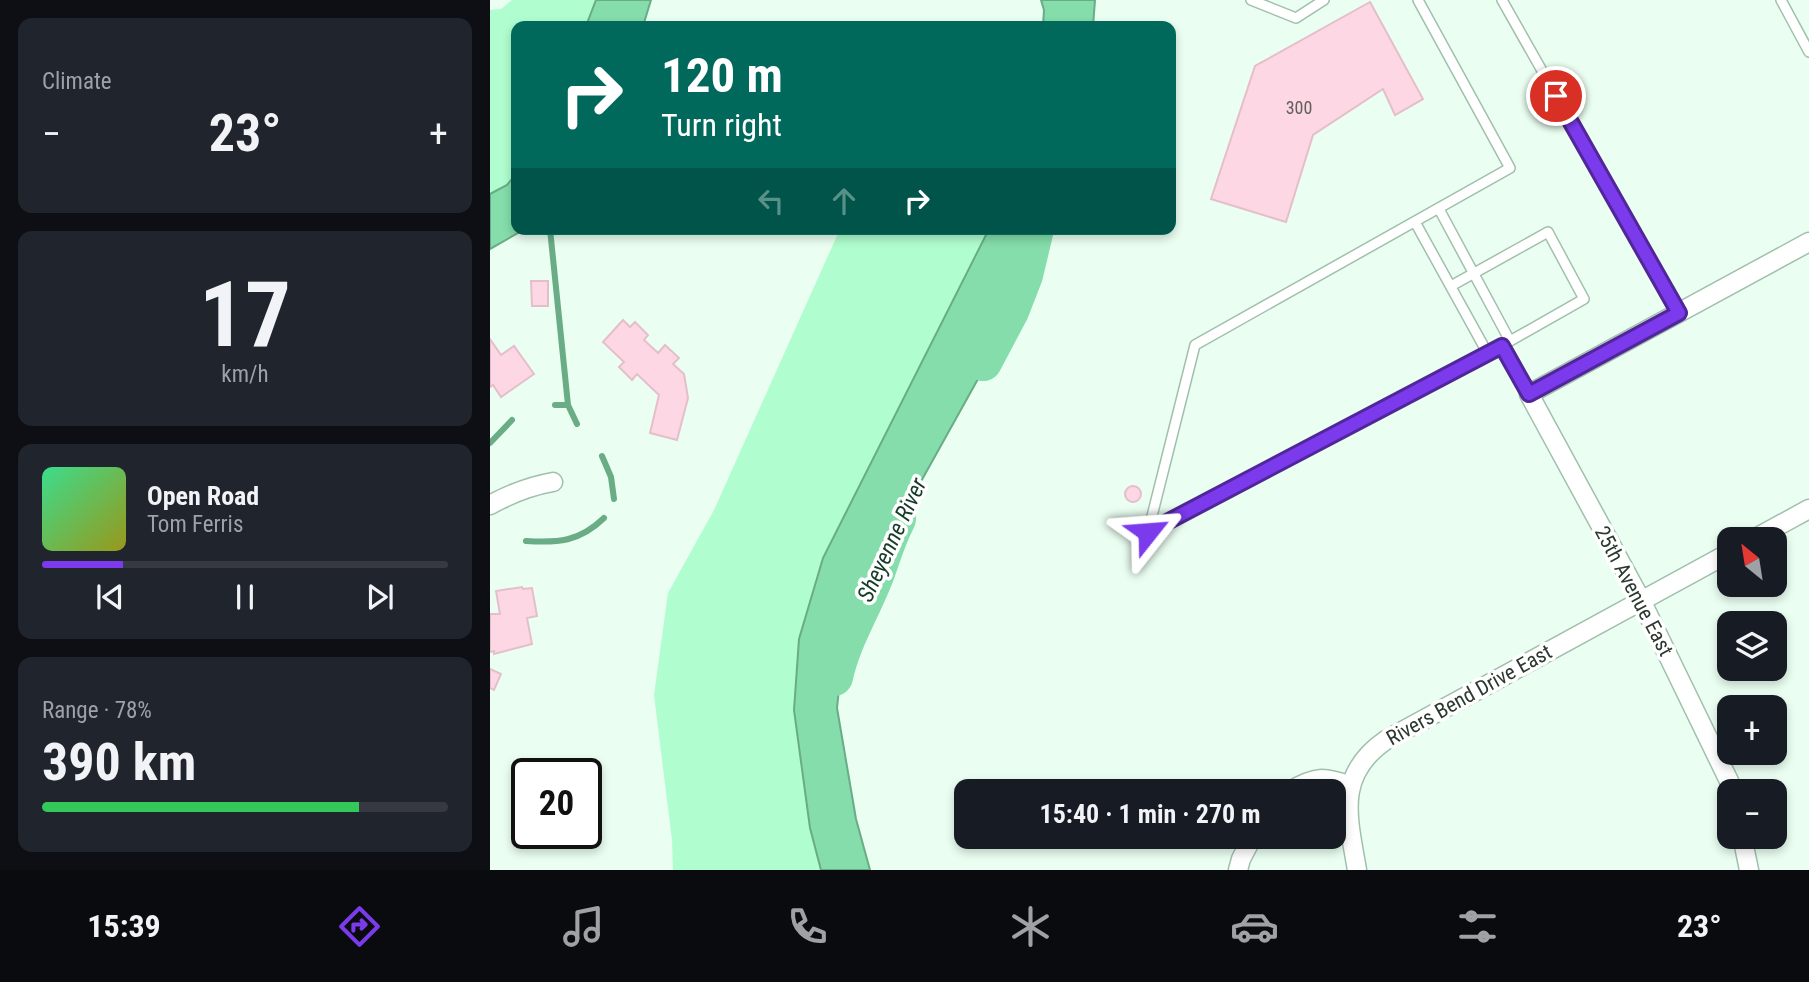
<!DOCTYPE html>
<meta charset="utf-8">
<style>
:root{--surface:#171b24;--page:#20242c;--text:#f1f3f6;--muted:#9ea1a6;--line:#363941;--accent:#7c3aed}
body{margin:0;font-family:"Roboto Condensed",sans-serif;background:var(--page);color:var(--text);height:100vh;display:flex;flex-direction:column;font-size:26px;white-space:nowrap}
*{box-sizing:border-box;margin:0}
p{font-size:23px;color:var(--muted)}
.icon{flex:none;width:38px;height:38px;fill:none;stroke:currentColor;stroke-width:2;stroke-linecap:round;stroke-linejoin:round}
.map{position:relative;flex:1;overflow:hidden}
.drawer{display:flex;flex-direction:column;gap:18px;padding:18px;background:#0d0f14;width:490px}
.drawer>*{flex:none}
.hud{position:absolute;left:21px;top:21px;width:665px;height:214px;border-radius:14px;box-shadow:0 4px 10px #0003;background:#00695c;color:#fff;overflow:hidden}
.needle{width:46px;rotate:330deg}
.fabs{position:absolute;left:1227px;top:527px;display:grid;gap:14px}
.fabs a{display:grid;place-items:center;width:70px;height:70px;border-radius:14px;background:var(--surface);box-shadow:0 4px 10px #0003;font-size:35px}
.speed{position:absolute;left:21px;top:758px;display:flex;gap:14px;font-size:35px;font-weight:700;text-align:center}
.speed>*{display:grid;place-content:center;width:91px;height:91px;border-radius:50%;background:var(--surface);box-shadow:0 4px 10px #0003;line-height:1}
.speed .limit{border:4px solid #111;border-radius:10px;background:#fff;color:#111}
.pin{position:absolute;display:grid;place-items:center;width:60px;height:60px;color:#fff;margin:-30px;border:4px solid #fff;border-radius:50%;box-shadow:0 2px 7px #0007}
.me{position:absolute;width:77px;margin:-38px;rotate:62deg;stroke-linejoin:round;filter:drop-shadow(0 0 5px #0008)}
.turn{display:flex;align-items:center;gap:24px;height:147px;padding:0 35px;font-size:32px}
.turn .icon{width:91px;height:91px;stroke-width:2.5}
.turn b{display:block;font-size:49px;line-height:60px}
.lanes{display:flex;align-items:center;height:66px;padding:0 35px;background:#0003;justify-content:center;gap:35px;direction:ltr}
.lanes .off{opacity:.35}
.big{font-size:52px;font-weight:700;line-height:1.1}
.drawer .card{flex:1;display:flex;flex-direction:column;justify-content:center;gap:10px;min-width:0;padding:0 24px;border-radius:14px;background:var(--page)}
.drawer .dial{align-items:center;gap:0}
.dial b{font-size:91px;line-height:1}
.song{display:flex;align-items:center;gap:21px}
.cover{width:84px;height:84px;border-radius:10px;background:linear-gradient(135deg,hsl(150 70% 55%),hsl(60 70% 35%))}
.played{height:7px;border-radius:4px;background:linear-gradient(90deg,var(--accent) 20%,var(--line) 20%)}
.keys{display:flex;justify-content:space-around;direction:ltr}
.heat{display:flex;justify-content:space-between;align-items:center;font-size:38px;direction:ltr}
.charge{height:10px;border-radius:5px;background:linear-gradient(90deg,#34c759 78%,var(--line) 0)}
.trip{position:absolute;left:464px;top:779px;width:392px;height:70px;border-radius:14px;background:var(--surface);box-shadow:0 4px 10px #0003;font-weight:700;line-height:70px;text-align:center}
.dock{display:flex;height:112px;justify-content:space-around;align-items:center;background:#090b0e;color:var(--muted)}
.dock .icon{width:49px;height:49px}
.dock .active{color:var(--accent)}
.dock b{font-size:32px;color:var(--text)}
main{display:flex;flex:1;min-height:0}
.map>svg:first-child{display:block}
</style>
<main>
<section class="drawer">
<div class="card"><p>Climate</p>
<div class="heat"><a>−</a><b class="big">23°</b><a>+</a></div>
</div>
<div class="card dial"><b>17</b><p>km/h</p></div>
<div class="card">
<div class="song"><i class="cover"></i><div><b>Open Road</b><p>Tom Ferris</p></div></div>
<div class="played"></div>
<div class="keys"><svg class="icon" aria-label="previous" viewBox="0 0 24 24"><path d="M18 5L8 12l10 7zM5 5v14"/></svg><svg class="icon" aria-label="pause" viewBox="0 0 24 24"><path d="M8 5v14M16 5v14"/></svg><svg class="icon" aria-label="next" viewBox="0 0 24 24"><path d="M6 5l10 7-10 7zM19 5v14"/></svg></div>
</div>
<div class="card"><p>Range · 78%</p><b class="big">390 km</b><div class="charge"></div></div>
</section>
<div class="map">
<svg width="1319" height="870" viewBox="0 0 1319 870">
<rect width="100%" height="100%" fill="#eafef1"/>
<path fill="#b0fdcf" d="M22,0h84l-10,26h-70v148l-9,11 -17,9v-184l11,-1z
M350,229h149l-166,329 -24,81 -5,71 16,118 11,42h-148l-1,-30 -18,-145 14,-102 46,-83z"/>
<path fill="#84ddaa" stroke="#69ac85" stroke-width="2" d="M106,0h55l-8,26h-57z
M551,0h54l-2,26h-50l1,-16z
M26,174v55h9l-35,20v-55l17,-9z
M499,229h54l-9,31 -56,119 -69,124 -39,80 -27,68 -6,57 19,111 14,51h-49l-11,-42 -16,-118 5,-71 24,-81z"/>
<g fill="none" stroke-linecap="round" stroke-linejoin="round">
<path stroke="#69ac85" stroke-width="6" d="M60,229l18,176h-13
M78,405l9,19
M0,443l22,-23
M112,456l9,21 3,22
M36,541c32,2 53,1 78,-23"/>
<path stroke="#84ddaa" stroke-width="38" d="M493,362l27,-51 14,-36 11,-46
M344,677c8,-38 30,-71 43,-107 6,-18 11,-34 20,-51"/>
</g>
<path fill="#fdd7e3" stroke="#e4bfcb" stroke-width="2" d="M880,2l53,97 -28,16 -12,-26 -70,46 -27,87 -75,-23 44,-133z
M41,281h17v25h-16z
M133,320l7,7 5,-5 13,13 -4,5 14,13 7,-8 14,13 -6,6 11,10 4,24 -11,42 -27,-7 9,-38 -22,-21 -5,6 -13,-13 5,-5 -21,-20z
M0,339l11,16 13,-9 20,28 -33,23 -8,-12 -3,2z
M635 494a8 8 0 1 1 16 0a8 8 0 1 1-16 0Z
M32,587l1,2 9,-1 5,28 -10,2 5,26 -38,10v-3l-4,1v-38h10l-4,-23z
M0,669l11,5 -7,16 -4,-2z"/>
<g fill="none" stroke-linecap="round" stroke-linejoin="round">
<g stroke="#a0c0ac" stroke-width="12">
<path id="service" d="M761,0l45,18 28,-18
M928,0l92,168 -315,177 -47,187 354,-186 27,48
M1012,0l177,313
M1291,0l28,52
M949,209l71,132 -4,3
M925,222l73,132
M961,286l97,-54 36,67 -74,42"/>
</g>
<g stroke="#a0c0ac" stroke-width="21">
<path id="minor" d="M0,505c20,-11 40,-19 63,-23
M1264,539l55,-30
M800,791c25,-15 34,-15 61,-5
M1241,791l-2,-10 -88,-181 -112,-206 280,-152
M1252,836l7,34
M748,870l3,-11 12,-23
M867,870c-9,-53 -22,-95 29,-130l343,-187"/>
</g>
<use href="#service" stroke="#fff" stroke-width="9"/>
<use href="#minor" stroke="#fff" stroke-width="18"/>
</g>
<g fill="none" stroke-linecap="round" stroke-linejoin="round">
<g stroke="#51269a" stroke-width="18">
<path id="route" d="M658,532l354,-186 27,48 150,-81 -123,-217"/>
</g>
<use href="#route" stroke="#7c3aed" stroke-width="12"/>
</g>
<g text-anchor="middle" dominant-baseline="central" stroke-width="7" stroke-linejoin="round" paint-order="stroke">
<g font-size="18" fill="#60605d">
<text x="809" y="107">300</text>
</g>
<g font-size="21" fill="#2b3830" stroke="#fff">
<text transform="translate(1144 591) rotate(62)">25th Avenue East</text>
<text transform="translate(979 695) rotate(-29)">Rivers Bend Drive East</text>
</g>
<g font-size="23" font-style="italic" fill="#153c27" stroke="#fff">
<text transform="translate(402 540) rotate(-65)">Sheyenne River</text>
</g>
</g>
</svg>
<div class="fabs">
<a><svg class="needle" viewBox="-14 -14 28 28"><path d="M0-13l5 13h-10z" fill="#e53935"/><path d="M0 13l5-13h-10z" fill="#9ea1a6"/></svg></a>
<a><svg class="icon" aria-label="layers" viewBox="0 0 24 24"><path d="M12 4l9 5-9 5-9-5zM3 14l9 5 9-5"/></svg></a>
<a>+</a>
<a>−</a>
</div>
<div class="speed"><div class="limit">20</div></div>
<div class="pin" style="left:1066px;top:96px;background:#d93025"><svg class="icon" aria-label="arrive" viewBox="0 0 24 24"><path d="M6 21V4h12l-3 4 3 4H6"/></svg></div>
<svg class="me" style="left:658px;top:532px" viewBox="-20 -20 40 40"><path d="M0-17L14 15 0 8-14 15z" fill="#7c3aed" stroke="#fff" stroke-width="4"/></svg>
<div class="trip">15:40 · 1 min · 270 m</div>
<div class="hud">
<div class="turn"><svg class="icon" aria-label="right" viewBox="0 0 24 24"><path d="M7 20v-9h11M14 6l5 5-5 5"/></svg><div><b>120 m</b>Turn right</div></div>
<div class="lanes"><svg class="icon off" aria-label="left" viewBox="0 0 24 24"><path d="M17 20v-9H6M10 6l-5 5 5 5"/></svg><svg class="icon off" aria-label="ahead" viewBox="0 0 24 24"><path d="M12 20V5M6 11l6-6 6 6"/></svg><svg class="icon" aria-label="right" viewBox="0 0 24 24"><path d="M7 20v-9h11M14 6l5 5-5 5"/></svg></div>
</div>
</div>
</main>
<nav class="dock">
<b>15:39</b>
<svg class="icon active" aria-label="directions" viewBox="0 0 24 24"><path d="M12 3l9 9-9 9-9-9zM9 14v-3h6M13 9l2 2-2 2"/></svg>
<svg class="icon" aria-label="music" viewBox="0 0 24 24"><path d="M9 18V5l10-2v13"/><circle cx="6" cy="18" r="3"/><circle cx="16" cy="16" r="3"/></svg>
<svg class="icon" aria-label="phone" viewBox="0 0 24 24"><path d="M5 4h4l2 5-3 2q2 4 5 5l2-3 5 2v4C11 20 4 13 5 4z"/></svg>
<svg class="icon" aria-label="climate" viewBox="0 0 24 24"><path d="M12 3v18M4 7l16 10M4 17L20 7"/></svg>
<svg class="icon" aria-label="car" viewBox="0 0 24 24"><path d="M5 17H2v-5l4-1 3-4h7l3 4 3 1v5h-3M9 17h6M6 11h13"/><circle cx="7" cy="17" r="2"/><circle cx="17" cy="17" r="2"/></svg>
<svg class="icon" aria-label="filters" viewBox="0 0 24 24"><path d="M4 7h16M4 17h16"/><circle cx="9" cy="7" r="2"/><circle cx="15" cy="17" r="2"/></svg>
<b>23°</b>
</nav>
